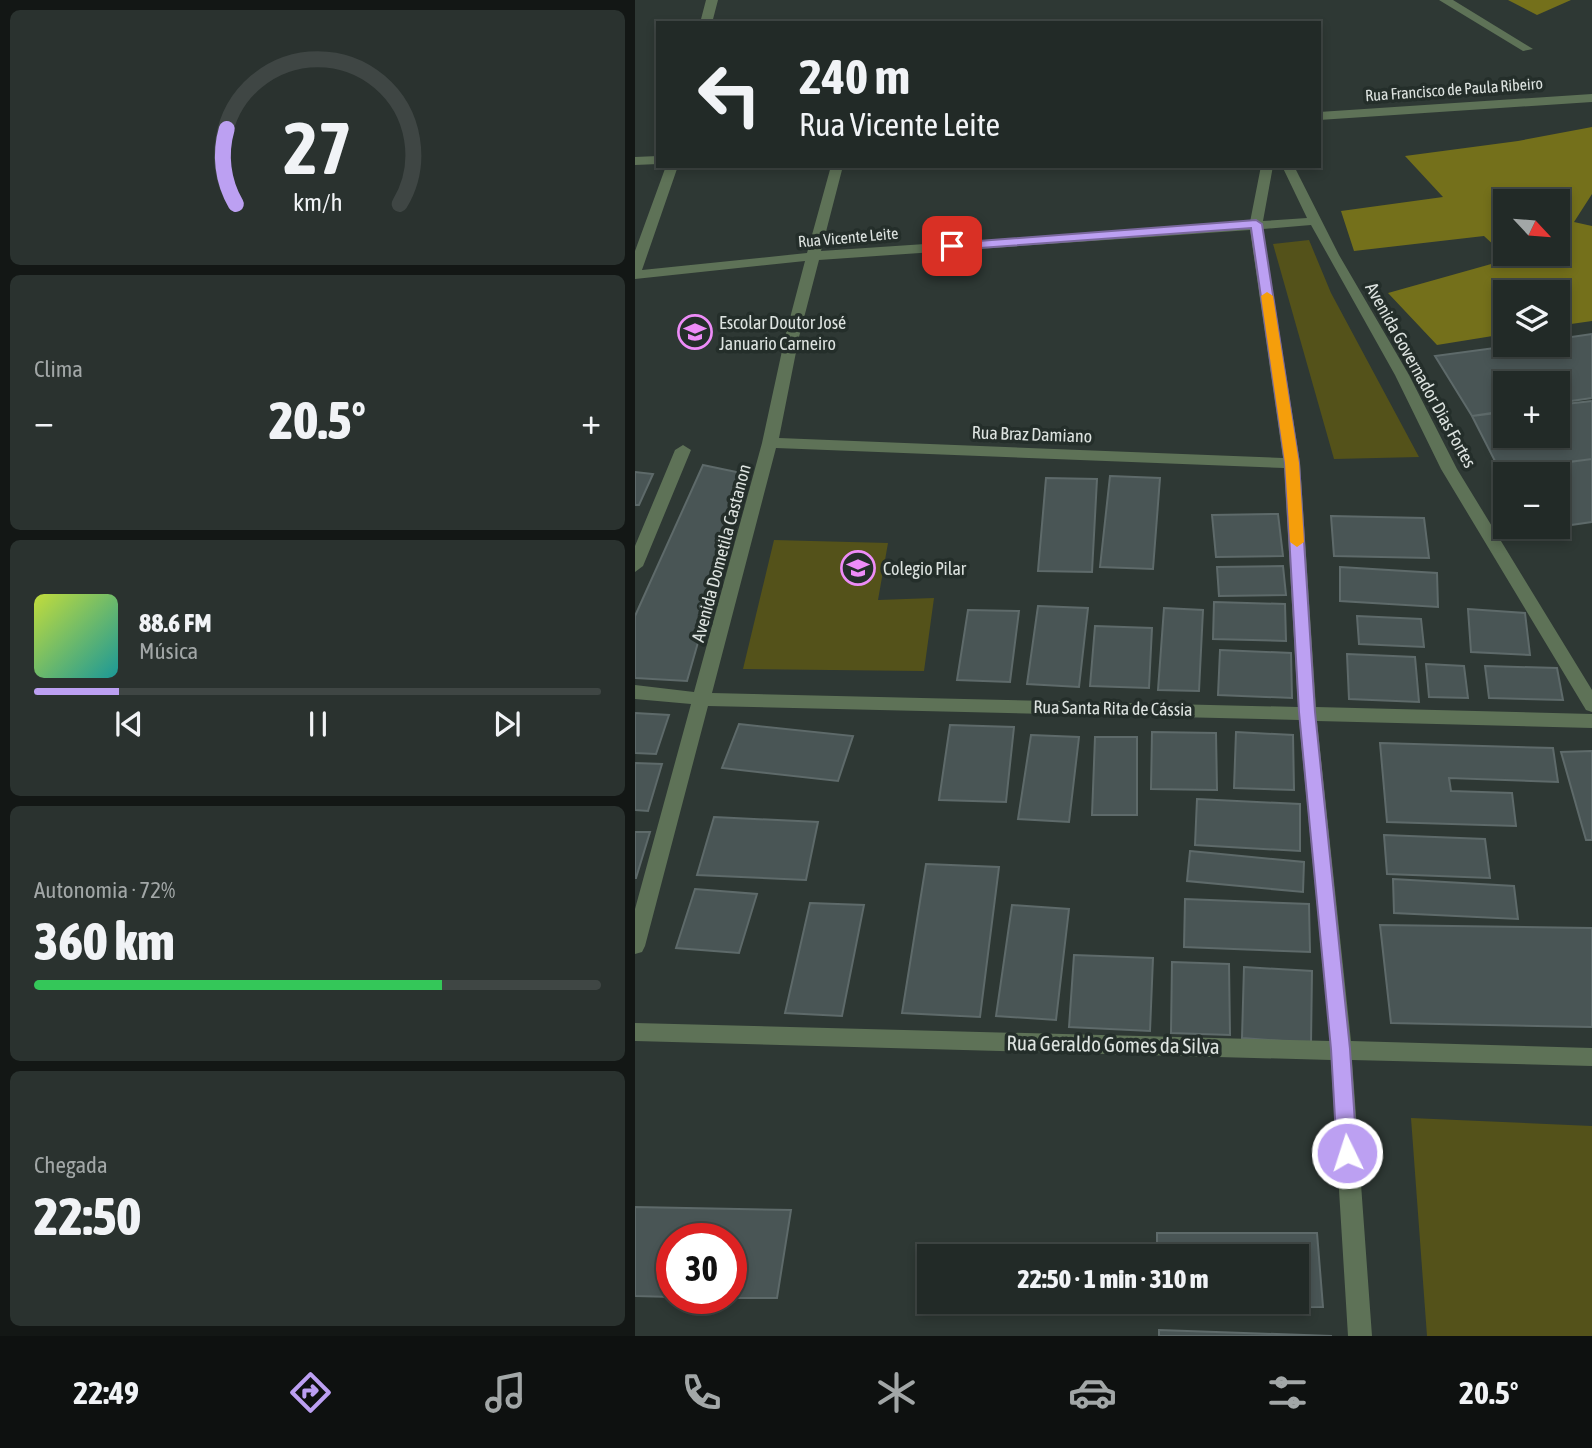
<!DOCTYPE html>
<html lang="pt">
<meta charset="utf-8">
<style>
:root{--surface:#222a27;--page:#2a322f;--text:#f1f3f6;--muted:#a2a7a7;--line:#3f4644;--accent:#bca0f2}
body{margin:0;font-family:"Asap Condensed",sans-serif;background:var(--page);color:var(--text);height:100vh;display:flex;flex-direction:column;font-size:26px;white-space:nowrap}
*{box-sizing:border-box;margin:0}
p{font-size:23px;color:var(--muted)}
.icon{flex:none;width:38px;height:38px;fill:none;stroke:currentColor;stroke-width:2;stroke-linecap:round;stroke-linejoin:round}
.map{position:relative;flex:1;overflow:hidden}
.drawer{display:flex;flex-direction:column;gap:10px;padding:10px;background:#131715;width:635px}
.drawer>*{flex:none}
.guide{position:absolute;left:21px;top:21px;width:665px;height:147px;border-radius:0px;box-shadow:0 4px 10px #0003,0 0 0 2px var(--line);background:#222a27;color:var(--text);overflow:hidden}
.needle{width:46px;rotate:116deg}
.tools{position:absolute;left:858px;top:189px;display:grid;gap:14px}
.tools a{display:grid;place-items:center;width:77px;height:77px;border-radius:0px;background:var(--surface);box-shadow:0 4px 10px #0003,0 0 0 2px var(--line);font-size:35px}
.speed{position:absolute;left:21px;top:1223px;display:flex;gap:14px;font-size:35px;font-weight:700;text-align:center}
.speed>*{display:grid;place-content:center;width:91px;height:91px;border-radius:50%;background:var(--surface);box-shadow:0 4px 10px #0003,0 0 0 2px var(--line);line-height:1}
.speed .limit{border:10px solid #d22;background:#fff;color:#111}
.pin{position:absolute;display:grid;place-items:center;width:60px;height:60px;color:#fff;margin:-30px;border-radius:14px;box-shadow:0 4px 10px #0006}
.me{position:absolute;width:77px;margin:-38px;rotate:356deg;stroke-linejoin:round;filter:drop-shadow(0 0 5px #0008)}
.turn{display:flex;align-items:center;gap:24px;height:147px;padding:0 28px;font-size:32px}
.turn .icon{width:91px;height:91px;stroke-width:2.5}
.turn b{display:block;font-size:49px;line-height:60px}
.big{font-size:52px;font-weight:800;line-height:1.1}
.drawer .widget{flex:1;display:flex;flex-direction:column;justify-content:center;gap:10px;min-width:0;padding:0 24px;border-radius:10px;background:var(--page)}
.drawer .dial{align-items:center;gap:0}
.dial svg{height:182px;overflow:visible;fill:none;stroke:var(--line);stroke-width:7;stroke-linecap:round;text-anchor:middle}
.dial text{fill:var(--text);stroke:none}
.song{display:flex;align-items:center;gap:21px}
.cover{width:84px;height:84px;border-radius:10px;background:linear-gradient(135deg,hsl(70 70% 55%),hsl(180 70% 35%))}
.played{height:7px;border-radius:4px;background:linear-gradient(90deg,var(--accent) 15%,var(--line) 15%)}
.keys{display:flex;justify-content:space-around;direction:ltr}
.heat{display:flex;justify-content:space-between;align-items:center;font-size:38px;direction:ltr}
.charge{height:10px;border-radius:5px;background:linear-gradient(90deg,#34c759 72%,var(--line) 0)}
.trip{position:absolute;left:282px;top:1244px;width:392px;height:70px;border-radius:0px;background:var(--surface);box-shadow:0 4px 10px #0003,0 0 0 2px var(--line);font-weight:800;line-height:70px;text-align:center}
.menu{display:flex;height:112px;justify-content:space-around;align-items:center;background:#0e1110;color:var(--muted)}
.menu .icon{width:49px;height:49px}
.menu .on{color:var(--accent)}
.menu b{font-size:32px;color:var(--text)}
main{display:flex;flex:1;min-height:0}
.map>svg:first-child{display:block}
</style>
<main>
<section class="drawer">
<div class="widget dial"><svg viewBox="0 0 100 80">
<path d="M14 69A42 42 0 1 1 86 69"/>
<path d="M14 69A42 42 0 0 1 10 36" stroke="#bca0f2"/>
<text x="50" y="56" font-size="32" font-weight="700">27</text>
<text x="50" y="72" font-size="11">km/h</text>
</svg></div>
<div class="widget"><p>Clima</p>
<div class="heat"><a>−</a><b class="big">20.5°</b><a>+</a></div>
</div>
<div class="widget">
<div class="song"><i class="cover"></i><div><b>88.6 FM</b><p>Música</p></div></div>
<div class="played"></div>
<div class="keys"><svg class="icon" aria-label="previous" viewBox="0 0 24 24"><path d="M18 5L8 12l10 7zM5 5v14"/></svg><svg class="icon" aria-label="pause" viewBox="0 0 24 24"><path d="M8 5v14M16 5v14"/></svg><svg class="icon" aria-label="next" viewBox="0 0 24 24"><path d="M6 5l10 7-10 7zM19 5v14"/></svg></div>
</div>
<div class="widget"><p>Autonomia · 72%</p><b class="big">360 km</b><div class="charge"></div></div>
<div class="widget"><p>Chegada</p><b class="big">22:50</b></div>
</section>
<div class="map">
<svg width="957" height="1336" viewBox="0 0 957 1336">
<rect width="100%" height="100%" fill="#2e3834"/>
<path fill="#54521a" d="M674,240l22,53 88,164 -85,2 -61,-215z
M139,540l114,3 -10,57 56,-2 -10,73 -181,-2z
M776,1118l181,8v210h-165z"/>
<path fill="#74701b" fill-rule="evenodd" d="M873,0h63l-34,15z
M957,127v67l-18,28 18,4v95l-35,5v-34h-52v42l-68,11 -49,-52 121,-34 -25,-23 -130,15 -13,-40 102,-14 -38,-41 113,-15zM870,201h52v53h-52z"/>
<path fill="#495555" stroke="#5e6a6a" stroke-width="2" d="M957,334v64l-35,5v-20h-52v28l-33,5 -37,-60 82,-11h40v-6z
M957,401v58l-92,12 -28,-55 33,-4v24h52v-31z
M957,459v63l-35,5v-53h-52v4l-5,-7z
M68,465l43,9 -59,207 -52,-3v-62z
M0,472l18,2 -14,31h-4z
M475,476l50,2 -7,91 -53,-2z
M411,478l51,1 -5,93 -54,-1z
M643,514l5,42 -67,1 -4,-42z
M696,516l93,2 5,40 -95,-2z
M648,566l3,29 -67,1 -2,-29z
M705,567l97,6 1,34 -98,-6z
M579,602l71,2 1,37 -73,-2z
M403,606l50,2 -9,79 -52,-3z
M529,608l39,2 -4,81 -41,-1z
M833,609l57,4 5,42 -59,-3z
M333,610l51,1 -9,71 -53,-2z
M722,616l64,3 3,28 -65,-3z
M460,626l57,2 -3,60 -59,-2z
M585,650l71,3 1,45 -74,-3z
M712,654l68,3 4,45 -70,-3z
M791,664l38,2 4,32 -39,-1z
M850,666l72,2 6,32 -74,-2z
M0,713l34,2 -13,39 -21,-1z
M104,724l114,12 -15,45 -116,-13z
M315,725l64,2 -8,75 -67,-2z
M517,732l64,1 1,57 -66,-1z
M601,732l57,3 1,55 -60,-2z
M396,735l48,2 -10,85 -51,-3z
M460,737h42v78h-45z
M745,743l173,5 5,34 -109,-4 2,13 61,2 4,33 -129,-4z
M957,751v89h-6l-25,-88z
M0,763l27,1 -14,47 -13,-1z
M562,799l103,5v47l-105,-6z
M79,817l104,5 -12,58 -109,-5z
M0,832h15l-14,46h-1z
M749,835l101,4 5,39 -103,-4z
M555,851l114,11 -1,30 -116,-11z
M291,864l73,3 -19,150 -78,-4z
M758,879l121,7 4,33 -124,-6z
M60,889l62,5 -18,59 -63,-5z
M550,899l124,5 1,48 -126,-5z
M175,903l54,2 -22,111 -57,-3z
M377,905l57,4 -13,111 -60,-4z
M745,925l212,3v99l-201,-4z
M439,955l79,3 -3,73 -81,-4z
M537,962l57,2 1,71 -59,-2z
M609,967l68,4 -1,72 -69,-5z
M0,1207l156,3 -14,88h-46v-59h-59v58l-37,-1z
M522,1233h160l6,74 -165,1v-6h139v-46h-140z
M524,1330l173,6h-173z"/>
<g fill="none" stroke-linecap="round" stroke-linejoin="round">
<path fill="#5e7257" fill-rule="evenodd" d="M71,0h12l-6,23h-12z
M804,0h14l80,49 -10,2z
M957,94v8l-273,18v-8z
M23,156v8l-23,1v-8z
M31,166h12l-36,104 165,-17 24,-87h12l-22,85 429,-29 11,-56h12l-10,55 44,-3 -25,-52h12l45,89 70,120 48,94 135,221v22l-6,-2 -145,-241 -46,-94 -84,-150 -48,4 37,234 16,244 276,7v14l-275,-7 34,320 241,7v18l-240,-6 20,276h-24l-17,-276 -696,-19v-18l695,18 -31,-321 -591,-14 -63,240 -3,6 -7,2v-45l56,-205 -56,-5v-14l59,7 68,-249 23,-106 20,-76 -170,18v-28zM615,230l33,228 -504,-20 20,-101 20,-77zM141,448l508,20 14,239 -586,-14z
M48,445l8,5 -48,116 -8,6v-26l40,-96z"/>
</g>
<path fill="#bca0f2" stroke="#7a689d" stroke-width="2" d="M621,220l6,4 37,239 16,249 35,337 7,104 -2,7 -8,3 -7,-3 -3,-7 -6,-104 -32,-337 -14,-249 -34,-235 -299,22 -7,-4 7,-3z"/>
<path fill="#f59e0b" d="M632,292l6,4 26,167 5,79 -7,5 -7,-5 -5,-79 -24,-167z"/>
<defs>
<g id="school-ring" transform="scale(1.75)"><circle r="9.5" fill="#242e2a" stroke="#ee8cf8" stroke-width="1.5"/><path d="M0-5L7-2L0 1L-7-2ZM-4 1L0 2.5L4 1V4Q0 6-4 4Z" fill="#ee8cf8"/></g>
</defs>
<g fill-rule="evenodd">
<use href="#school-ring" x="60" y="332"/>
<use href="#school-ring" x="223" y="568"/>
</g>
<g text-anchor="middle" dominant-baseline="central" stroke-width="7" stroke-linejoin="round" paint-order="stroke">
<g font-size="16" fill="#dde3e0" stroke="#242e2a">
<text transform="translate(819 89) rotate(-4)">Rua Francisco de Paula Ribeiro</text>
<text transform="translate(213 237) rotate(-5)">Rua Vicente Leite</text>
</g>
<g font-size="18" fill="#dde3e0" stroke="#242e2a" text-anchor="start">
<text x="84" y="322">Escolar Doutor José<tspan x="84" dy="21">Januario Carneiro</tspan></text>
<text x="248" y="568">Colegio Pilar</text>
</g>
<g font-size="18" fill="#dde3e0" stroke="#242e2a">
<text transform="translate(786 375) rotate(61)">Avenida Governador Dias Fortes</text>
<text transform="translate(397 434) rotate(2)">Rua Braz Damiano</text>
<text transform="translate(86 553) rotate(-75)">Avenida Dometila Castanon</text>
<text transform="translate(478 708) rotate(1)">Rua Santa Rita de Cássia</text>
</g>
<g font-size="21" fill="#dde3e0" stroke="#242e2a">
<text transform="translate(478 1044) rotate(1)">Rua Geraldo Gomes da Silva</text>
</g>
</g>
</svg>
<div class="tools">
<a><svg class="needle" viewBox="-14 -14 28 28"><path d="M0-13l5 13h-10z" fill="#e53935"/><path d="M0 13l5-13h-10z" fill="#a2a7a7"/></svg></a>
<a><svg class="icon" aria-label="layers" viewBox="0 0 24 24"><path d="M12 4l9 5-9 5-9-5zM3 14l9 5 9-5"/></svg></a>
<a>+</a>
<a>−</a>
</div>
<div class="speed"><div class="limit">30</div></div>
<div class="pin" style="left:317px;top:246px;background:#d93025"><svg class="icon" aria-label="arrive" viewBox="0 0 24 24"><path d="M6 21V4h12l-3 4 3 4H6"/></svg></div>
<svg class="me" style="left:712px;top:1153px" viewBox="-20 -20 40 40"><circle r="17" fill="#bca0f2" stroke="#fff" stroke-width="3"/><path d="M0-11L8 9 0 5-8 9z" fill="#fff"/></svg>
<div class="trip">22:50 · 1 min · 310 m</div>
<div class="guide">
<div class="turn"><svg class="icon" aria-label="left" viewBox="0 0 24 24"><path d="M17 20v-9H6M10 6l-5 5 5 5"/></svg><div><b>240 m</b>Rua Vicente Leite</div></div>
</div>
</div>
</main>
<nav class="menu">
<b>22:49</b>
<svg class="icon on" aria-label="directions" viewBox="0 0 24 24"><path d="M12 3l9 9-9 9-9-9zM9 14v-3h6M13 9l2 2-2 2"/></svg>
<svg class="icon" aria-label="music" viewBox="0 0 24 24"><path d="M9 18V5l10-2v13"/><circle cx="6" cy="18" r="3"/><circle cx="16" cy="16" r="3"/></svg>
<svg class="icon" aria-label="phone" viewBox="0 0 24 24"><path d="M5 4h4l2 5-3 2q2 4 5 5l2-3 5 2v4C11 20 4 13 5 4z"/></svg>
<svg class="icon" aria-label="climate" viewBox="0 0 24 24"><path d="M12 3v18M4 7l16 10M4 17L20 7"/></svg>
<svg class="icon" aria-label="car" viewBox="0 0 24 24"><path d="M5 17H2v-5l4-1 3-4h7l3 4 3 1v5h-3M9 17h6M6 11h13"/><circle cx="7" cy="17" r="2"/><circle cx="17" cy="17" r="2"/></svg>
<svg class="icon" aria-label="filters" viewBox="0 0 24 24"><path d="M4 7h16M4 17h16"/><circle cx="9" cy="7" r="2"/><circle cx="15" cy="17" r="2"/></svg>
<b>20.5°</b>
</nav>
